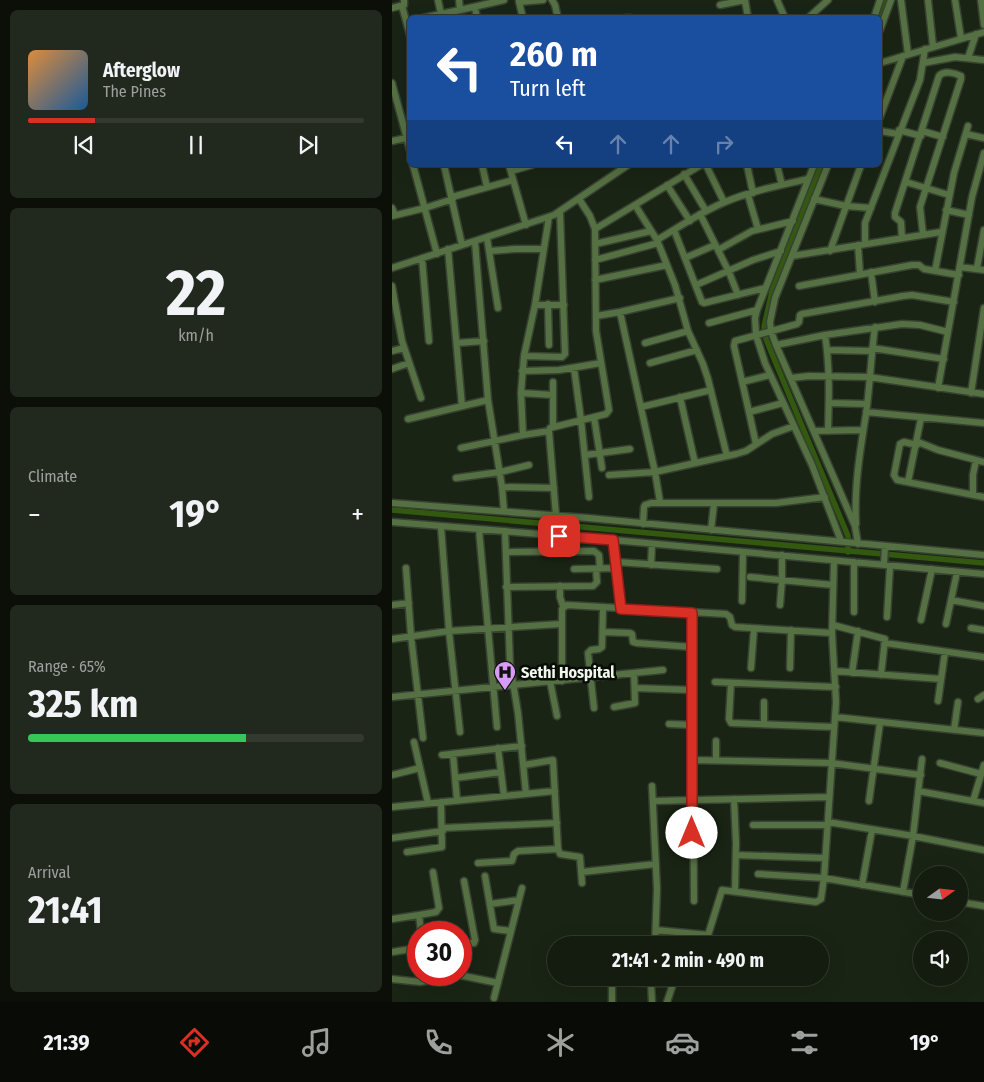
<!DOCTYPE html>
<meta charset="utf-8">
<style>
:root{--surface:#141b0f;--page:#21281d;--text:#f1f3f6;--muted:#9da19e;--line:#33392f;--accent:#d93025}
body{margin:0;font-family:"Fira Sans Condensed",sans-serif;background:var(--page);color:var(--text);height:100vh;display:flex;flex-direction:column;font-size:19px;white-space:nowrap}
*{box-sizing:border-box;margin:0}
p{font-size:16px;color:var(--muted)}
.icon{flex:none;width:28px;height:28px;fill:none;stroke:currentColor;stroke-width:2;stroke-linecap:round;stroke-linejoin:round}
.map{position:relative;flex:1;overflow:hidden}
.drawer{display:flex;flex-direction:column;gap:10px;padding:10px;background:#0b0f08;width:392px}
.drawer>*{flex:none}
.banner{position:absolute;left:15px;top:15px;width:475px;height:152px;border-radius:8px;box-shadow:0 5px 20px #0002,0 0 0 1px var(--line);background:#1a4fa0;color:#fff;overflow:hidden}
.needle{width:32px;rotate:75deg}
.controls{position:absolute;left:521px;top:866px;display:grid;gap:10px}
.controls a{display:grid;place-items:center;width:55px;height:55px;border-radius:50%;background:var(--surface);box-shadow:0 5px 20px #0002,0 0 0 1px var(--line);font-size:25px}
.speed{position:absolute;left:15px;top:921px;display:flex;gap:10px;font-size:25px;font-weight:700;text-align:center}
.speed>*{display:grid;place-content:center;width:65px;height:65px;border-radius:50%;background:var(--surface);box-shadow:0 5px 20px #0002,0 0 0 1px var(--line);line-height:1}
.speed .limit{border:8px solid #d22;background:#fff;color:#111}
.pin{position:absolute;display:grid;place-items:center;width:42px;height:42px;color:#fff;margin:-21px;border-radius:10px;box-shadow:0 2px 8px #0006}
.me{position:absolute;width:55px;margin:-28px;rotate:0deg;stroke-linejoin:round;filter:drop-shadow(0 0 4px #0008)}
.turn{display:flex;align-items:center;gap:18px;height:105px;padding:0 20px;font-size:22px}
.turn .icon{width:65px;height:65px;stroke-width:2.5}
.turn b{display:block;font-size:35px;line-height:42px}
.lanes{display:flex;align-items:center;height:48px;padding:0 20px;background:#0003;justify-content:center;gap:25px;direction:ltr}
.lanes .off{opacity:.35}
.big{font-size:38px;font-weight:700;line-height:1.1}
.drawer .card{flex:1;display:flex;flex-direction:column;justify-content:center;gap:8px;min-width:0;padding:0 18px;border-radius:8px;background:var(--page)}
.drawer .dial{align-items:center;gap:0}
.dial b{font-size:65px;line-height:1}
.song{display:flex;align-items:center;gap:15px}
.cover{width:60px;height:60px;border-radius:8px;background:linear-gradient(135deg,hsl(30 70% 55%),hsl(210 70% 35%))}
.played{height:5px;border-radius:2px;background:linear-gradient(90deg,var(--accent) 20%,var(--line) 20%)}
.keys{display:flex;justify-content:space-around;direction:ltr}
.heat{display:flex;justify-content:space-between;align-items:center;font-size:28px;direction:ltr}
.charge{height:8px;border-radius:4px;background:linear-gradient(90deg,#34c759 65%,var(--line) 0)}
.trip{position:absolute;left:155px;top:936px;width:282px;height:50px;border-radius:25px;background:var(--surface);box-shadow:0 5px 20px #0002,0 0 0 1px var(--line);font-weight:700;line-height:50px;text-align:center}
.tabs{display:flex;height:80px;justify-content:space-around;align-items:center;background:#080b06;color:var(--muted)}
.tabs .icon{width:35px;height:35px}
.tabs .selected{color:var(--accent)}
.tabs b{font-size:22px;color:var(--text)}
main{display:flex;flex:1;min-height:0}
.map>svg:first-child{display:block}
</style>
<main>
<section class="drawer">
<div class="card">
<div class="song"><i class="cover"></i><div><b>Afterglow</b><p>The Pines</p></div></div>
<div class="played"></div>
<div class="keys"><svg class="icon" aria-label="previous" viewBox="0 0 24 24"><path d="M18 5L8 12l10 7zM5 5v14"/></svg><svg class="icon" aria-label="pause" viewBox="0 0 24 24"><path d="M8 5v14M16 5v14"/></svg><svg class="icon" aria-label="next" viewBox="0 0 24 24"><path d="M6 5l10 7-10 7zM19 5v14"/></svg></div>
</div>
<div class="card dial"><b>22</b><p>km/h</p></div>
<div class="card"><p>Climate</p>
<div class="heat"><a>−</a><b class="big">19°</b><a>+</a></div>
</div>
<div class="card"><p>Range · 65%</p><b class="big">325 km</b><div class="charge"></div></div>
<div class="card"><p>Arrival</p><b class="big">21:41</b></div>
</section>
<div class="map">
<svg width="592" height="1002" viewBox="0 0 592 1002">
<rect width="100%" height="100%" fill="#1a2414"/>
<g fill="none" stroke-linecap="round" stroke-linejoin="round">
<path stroke="#335810" stroke-width="5.5" d="M487,18l7,-18
M429,165l-49,126 -8,36 2,12 6,15 76,182v16
M0,510l592,53"/>
<g stroke="#384232" stroke-width="9">
<path id="minor" d="M67,0l1,10 44,-10
M127,0v2l24,-2
M160,0l3,5 3,13
M353,0l3,18
M385,0l8,18
M509,0l7,54
M536,0l5,46
M563,0l6,38
M589,0l3,25
M127,2l4,16
M328,5l25,-5
M10,6l8,29
M0,8l12,-3v-5
M83,8l2,10
M49,14l19,-4
M31,18l18,-4 -3,-14
M233,18h5
M416,18l20,-18
M482,18l6,-18
M488,30l11,-30
M576,58l8,-24
M488,63l104,-31
M531,63l32,-6 29,3
M0,83l18,67
M488,117l23,-61
M507,130l22,6
M488,131l18,3
M530,131l21,6
M574,134l18,4
M0,141l14,-3
M21,165l24,89
M52,165l18,80
M90,165l5,22
M117,165l17,60
M314,165l18,37
M355,165l6,28
M385,165l5,20
M422,165l-57,145 -2,8 1,17 9,28 47,102 29,76
M436,165l-53,133 -5,24 1,9 5,14 79,181 3,18
M119,171l21,-6
M292,174l22,37
M514,182l43,13
M275,185l23,36
M356,195l10,34
M60,197l61,-17
M422,199l32,7 25,2
M243,205l22,35 18,45 13,46 15,33 5,15 19,77
M0,208l3,7
M554,210l23,5
M308,214l29,58 9,23
M0,216l33,-8 28,-9
M203,229l106,-64
M282,230l28,72 2,1 61,-15
M95,238l11,70
M510,238l-1,-16 -6,-5v-4l44,-137c5,-6 16,-3 22,0v3l-41,128 3,27
M265,240c22,-13 44,-28 68,-38 26,-11 56,-17 83,-23
M83,242l13,158 14,87 2,24
M473,243v-20l55,-143 5,-31
M203,244l56,-13
M466,245l2,29
M56,249l14,157
M326,250l34,-19 41,-10
M98,251l25,-2h29
M438,251l31,-86
M400,256l149,-24
M30,258l7,83
M293,258l30,-13
M203,260l63,-17
M568,267l24,3
M0,268l162,-53 74,-50
M585,268l7,-38
M543,271l19,-98 14,-47
M479,272l4,30
M203,280l72,-15
M304,285l57,-25 28,-9
M0,286l10,55 19,57
M407,286l113,-21h7l5,4 35,6
M156,304l1,41
M143,305h29
M228,312l35,160 5,30
M204,316l24,-4 60,-14
M317,323l48,-13
M433,335c5,32 4,64 3,96
M65,343l27,-2
M253,343l43,-12
M384,345l49,-10 77,-11 18,1 28,7
M480,348l72,11
M435,350l45,1
M0,351l12,-3
M132,356l38,1 3,-3 -5,-142
M258,363l47,-13
M182,368l7,52 8,77
M0,369l17,-6
M130,371l37,-1 42,-7
M399,378l18,-2 60,1 115,17
M161,382v44
M350,382l28,-7
M546,388l34,-191 12,-44
M129,393l32,2
M579,393l13,-85
M288,397l15,66
M437,403l38,1
M249,407l70,-17
M357,412l-15,-66 1,-5 62,-17 2,-2 1,-7 2,-1 101,-18 9,-1 42,7
M474,412l118,11
M202,417l8,51
M16,419l80,-19
M422,431l49,-1
M131,435l-2,-42 3,-37 11,-51 14,-88
M526,442l20,8 46,12
M364,444l-7,-32 34,-9
M525,445l-13,-3 -4,2 -6,31 3,5 87,17
M69,448l62,-13 26,-4
M193,455l45,-6
M217,475l46,-3 81,-18 10,-3 26,-17 22,-8
M64,478l44,-6 29,-7
M516,482l13,-64
M110,487l52,1
M581,495v-20l3,-15
M0,503l196,15 396,37
M164,516l-7,-85 1,-3 56,-14 3,-4 -13,-79 -1,-102 -5,-13 -11,-17
M0,522l221,18 371,34
M251,524l1,-17 1,-2 6,-2h125l49,-6
M464,524c-2,-37 4,-73 10,-110 4,-29 5,-58 9,-87
M49,527l8,104 11,101
M87,530l18,197
M319,530l3,-26
M113,531l5,133 8,49 8,81
M221,540l8,69
M114,552l88,-1 5,4 1,14
M225,562l100,7
M259,565l1,-21
M492,565l1,-19
M14,568l5,68 12,102
M182,569l43,-1
M358,577l83,8
M168,586v11l3,9
M114,587l87,-1 4,-4 -1,-13
M559,600l33,6
M350,601l1,-49
M0,605l17,-2
M388,605l2,-25v-25
M462,612v-50
M300,613l2,288
M495,617l3,-51
M529,620l11,-51
M554,624l11,-52
M441,625l52,14 -4,36
M579,628l13,2
M211,632l27,1 2,1 1,8 4,1 55,4
M0,639l57,-8 112,-7
M493,643l99,14
M359,668l3,-39
M398,668l1,-38
M442,671l107,8
M460,673l6,-42
M158,681l7,35
M170,681v-72l5,-4 159,9 4,3 2,8 3,2 97,6
M323,682l121,5
M339,683l-2,36 2,4 103,4
M243,688l57,2
M0,697l271,-27
M586,699l6,-4
M546,701l7,-49
M222,707l21,-4 -1,-30
M202,708l-6,-55 3,-3 8,-1 3,-2 1,-40
M443,717l149,16
M277,724l23,1
M372,724v-22
M562,730l4,-28
M324,741v19
M22,742l14,61
M106,748l6,48
M61,754l4,46
M50,755l80,-9
M300,760l139,3 90,12
M548,763l41,11
M132,765l29,-5 5,89 2,5 20,3 2,26
M0,775l28,-7
M63,778l46,-6
M260,786l5,103 -2,56
M526,791l66,12
M342,799l2,44 -1,48
M261,801l176,-4
M477,801l11,-78
M581,801l11,-36
M0,807l163,-16
M436,822l85,14 71,14
M361,825h74
M50,828l115,-5
M0,838l51,-7
M15,852l35,-5 -1,-45
M344,855l89,3
M86,863l34,-2 2,-7 4,-3 40,-2
M190,872l74,-8
M366,874l66,4 98,17
M93,876l9,53 17,2
M470,885l10,-55
M511,892l10,-56 9,-77
M568,902l24,4
M98,904l29,-4
M27,915l17,-3 3,-4 -6,-36
M0,919l27,-4 2,17
M264,930l52,5
M69,943h13l1,-3 -11,-59
M313,945l17,-55 94,12 5,-3 3,-21 12,-176 -4,-69 2,-72
M0,952l26,-4
M0,979l28,3 39,-7 39,8
M220,982l39,1 1,19
M259,983h22
M102,998l28,-110
M220,1002v-23
M275,1002l8,-24"/>
</g>
<use href="#minor" stroke="#557042" stroke-width="6"/>
</g>
<g fill="none" stroke-linecap="round" stroke-linejoin="round">
<g stroke="#8d1f18" stroke-width="12">
<path id="route" d="M167,536l54,4 8,69 71,4v220"/>
</g>
<use href="#route" stroke="#d93025" stroke-width="9"/>
</g>
<defs>
<g id="hospital-pin" transform="scale(1.125)"><path d="M0 17L-7.5 6A9.5 9.5 0 1 1 7.5 6Z" fill="#d89bf8" stroke="#080c06"/><path d="M-5-5h3v3.5h4V-5h3V5h-3V1.5h-4V5h-3Z" fill="#111"/></g>
</defs>
<g fill-rule="evenodd">
<use href="#hospital-pin" x="113" y="672"/>
</g>
<g text-anchor="middle" dominant-baseline="central" stroke-width="5" stroke-linejoin="round" paint-order="stroke">
<g font-size="16" font-weight="bold" fill="#f1f7ed" stroke="#080c06" text-anchor="start">
<text x="129" y="672">Sethi Hospital</text>
</g>
</g>
</svg>
<div class="controls">
<a><svg class="needle" viewBox="-14 -14 28 28"><path d="M0-13l5 13h-10z" fill="#e53935"/><path d="M0 13l5-13h-10z" fill="#9da19e"/></svg></a>
<a><svg class="icon" aria-label="sound" viewBox="0 0 24 24"><path d="M4 9h4l5-4v14l-5-4H4zM17 9q2 3 0 6"/></svg></a>
</div>
<div class="speed"><div class="limit">30</div></div>
<div class="pin" style="left:167px;top:536px;background:#d93025"><svg class="icon" aria-label="arrive" viewBox="0 0 24 24"><path d="M6 21V4h12l-3 4 3 4H6"/></svg></div>
<svg class="me" style="left:300px;top:833px" viewBox="-20 -20 40 40"><circle r="19" fill="#fff"/><path d="M0-13L10 11 0 6-10 11z" fill="#d93025"/></svg>
<div class="trip">21:41 · 2 min · 490 m</div>
<div class="banner">
<div class="turn"><svg class="icon" aria-label="left" viewBox="0 0 24 24"><path d="M17 20v-9H6M10 6l-5 5 5 5"/></svg><div><b>260 m</b>Turn left</div></div>
<div class="lanes"><svg class="icon" aria-label="left" viewBox="0 0 24 24"><path d="M17 20v-9H6M10 6l-5 5 5 5"/></svg><svg class="icon off" aria-label="ahead" viewBox="0 0 24 24"><path d="M12 20V5M6 11l6-6 6 6"/></svg><svg class="icon off" aria-label="ahead" viewBox="0 0 24 24"><path d="M12 20V5M6 11l6-6 6 6"/></svg><svg class="icon off" aria-label="right" viewBox="0 0 24 24"><path d="M7 20v-9h11M14 6l5 5-5 5"/></svg></div>
</div>
</div>
</main>
<nav class="tabs">
<b>21:39</b>
<svg class="icon selected" aria-label="directions" viewBox="0 0 24 24"><path d="M12 3l9 9-9 9-9-9zM9 14v-3h6M13 9l2 2-2 2"/></svg>
<svg class="icon" aria-label="music" viewBox="0 0 24 24"><path d="M9 18V5l10-2v13"/><circle cx="6" cy="18" r="3"/><circle cx="16" cy="16" r="3"/></svg>
<svg class="icon" aria-label="phone" viewBox="0 0 24 24"><path d="M5 4h4l2 5-3 2q2 4 5 5l2-3 5 2v4C11 20 4 13 5 4z"/></svg>
<svg class="icon" aria-label="climate" viewBox="0 0 24 24"><path d="M12 3v18M4 7l16 10M4 17L20 7"/></svg>
<svg class="icon" aria-label="car" viewBox="0 0 24 24"><path d="M5 17H2v-5l4-1 3-4h7l3 4 3 1v5h-3M9 17h6M6 11h13"/><circle cx="7" cy="17" r="2"/><circle cx="17" cy="17" r="2"/></svg>
<svg class="icon" aria-label="filters" viewBox="0 0 24 24"><path d="M4 7h16M4 17h16"/><circle cx="9" cy="7" r="2"/><circle cx="15" cy="17" r="2"/></svg>
<b>19°</b>
</nav>
